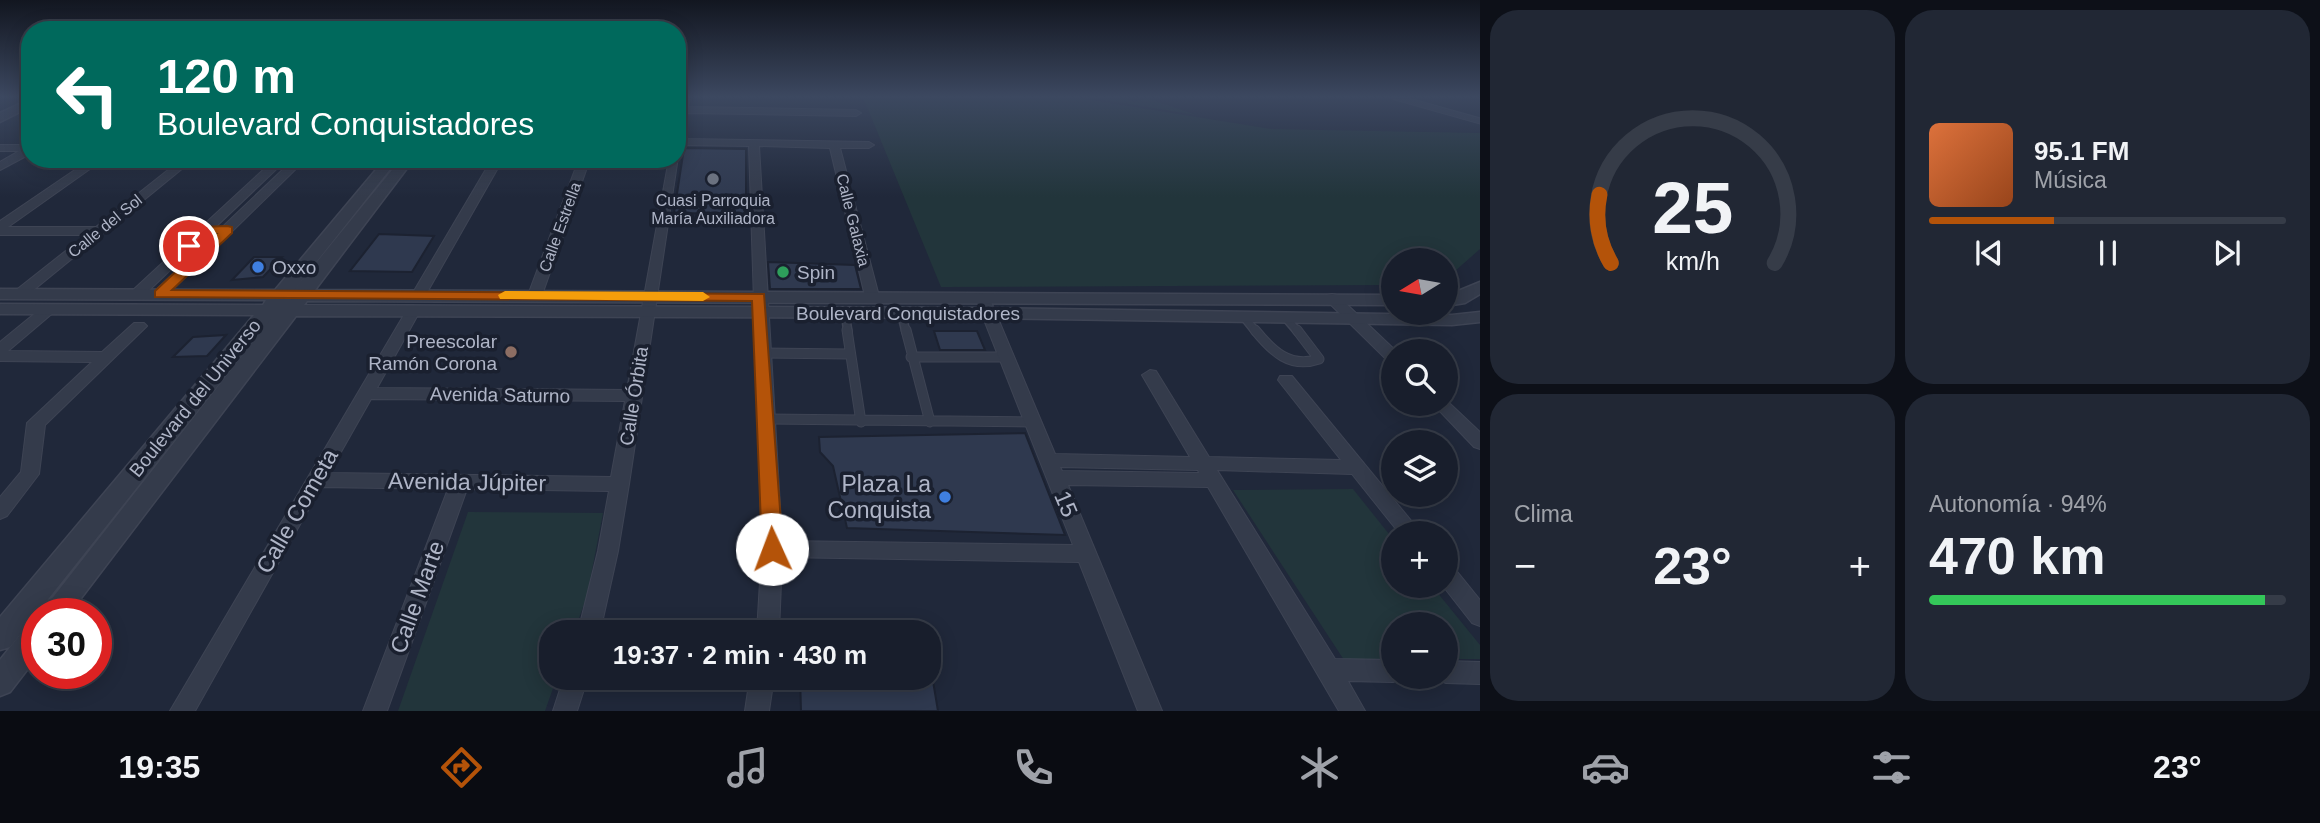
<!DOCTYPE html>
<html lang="es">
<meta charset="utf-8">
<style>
:root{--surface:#181e2c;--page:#212734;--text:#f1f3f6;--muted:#9fa2a9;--line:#363c48;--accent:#b45309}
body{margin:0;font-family:Arial,sans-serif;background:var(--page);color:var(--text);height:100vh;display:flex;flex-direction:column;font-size:26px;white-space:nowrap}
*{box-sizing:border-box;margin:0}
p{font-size:23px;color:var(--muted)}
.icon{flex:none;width:38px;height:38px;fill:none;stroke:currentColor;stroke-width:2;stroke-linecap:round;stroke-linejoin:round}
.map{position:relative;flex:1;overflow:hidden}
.drawer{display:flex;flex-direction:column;gap:10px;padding:10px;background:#0d1018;width:840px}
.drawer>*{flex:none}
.guide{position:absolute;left:21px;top:21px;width:665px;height:147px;border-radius:28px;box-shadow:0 4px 18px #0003,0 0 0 2px var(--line);background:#00695c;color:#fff;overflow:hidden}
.needle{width:46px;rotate:259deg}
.buttons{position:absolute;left:1381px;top:248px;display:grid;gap:14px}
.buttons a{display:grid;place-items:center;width:77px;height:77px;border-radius:50%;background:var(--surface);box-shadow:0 4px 18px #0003,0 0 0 2px var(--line);font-size:35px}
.speed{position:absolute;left:21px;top:598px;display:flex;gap:14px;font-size:35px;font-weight:700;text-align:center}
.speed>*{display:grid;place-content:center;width:91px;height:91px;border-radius:50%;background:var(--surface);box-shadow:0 4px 18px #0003,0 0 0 2px var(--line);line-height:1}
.speed .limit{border:10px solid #d22;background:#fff;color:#111}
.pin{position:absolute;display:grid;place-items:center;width:60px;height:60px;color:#fff;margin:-30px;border:4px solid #fff;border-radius:50%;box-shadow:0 2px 7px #0007}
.me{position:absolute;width:77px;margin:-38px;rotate:358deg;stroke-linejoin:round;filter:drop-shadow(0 0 5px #0008)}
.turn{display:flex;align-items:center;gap:24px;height:147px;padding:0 21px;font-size:32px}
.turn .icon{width:91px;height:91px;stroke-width:2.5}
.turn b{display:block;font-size:49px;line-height:60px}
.big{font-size:52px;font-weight:700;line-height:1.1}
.drawer .card{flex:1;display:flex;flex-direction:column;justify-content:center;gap:10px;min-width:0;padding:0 24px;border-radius:28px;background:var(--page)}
.drawer .dial{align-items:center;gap:0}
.dial svg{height:182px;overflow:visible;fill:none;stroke:var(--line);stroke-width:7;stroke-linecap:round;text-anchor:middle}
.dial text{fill:var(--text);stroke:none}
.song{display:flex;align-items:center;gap:21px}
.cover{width:84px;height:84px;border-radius:10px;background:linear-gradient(135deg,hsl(20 70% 55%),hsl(20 70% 35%))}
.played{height:7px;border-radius:4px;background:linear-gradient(90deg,var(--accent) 35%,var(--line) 35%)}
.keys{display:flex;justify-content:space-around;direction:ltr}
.heat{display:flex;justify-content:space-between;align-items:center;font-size:38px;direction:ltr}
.charge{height:10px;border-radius:5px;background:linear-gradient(90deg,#34c759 94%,var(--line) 0)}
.drawer .tiles{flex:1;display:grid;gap:10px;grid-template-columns:repeat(2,1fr)}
.trip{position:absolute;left:539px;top:620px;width:402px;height:70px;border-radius:28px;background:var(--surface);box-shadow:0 4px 18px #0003,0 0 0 2px var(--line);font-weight:700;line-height:70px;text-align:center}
.tabs{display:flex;height:112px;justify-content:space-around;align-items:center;background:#0a0c12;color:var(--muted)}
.tabs .icon{width:49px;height:49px}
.tabs .on{color:var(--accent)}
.tabs b{font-size:32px;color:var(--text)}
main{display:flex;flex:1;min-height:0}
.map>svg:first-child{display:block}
</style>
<main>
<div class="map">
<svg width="1480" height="711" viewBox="0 0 1480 711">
<rect width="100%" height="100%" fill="#20283a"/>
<path fill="#22353b" d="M863,97h210l198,32 209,4v116l-34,30v-18h-53v24l-452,2z
M1086,97h35l14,5 12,-4 49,17z
M1353,489l40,50v47h39l48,59v14h-34v-34h-53v34l-49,1 -111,-170z
M468,512l135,1 -16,83 -13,36h-23v45h6l-12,34h-147z"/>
<path fill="#2f394f" stroke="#1c2231" stroke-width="2" d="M684,148l62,1v65l-72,-1z
M379,234l55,2 -22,36 -62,-1z
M254,257h28l-19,20 -31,3z
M768,262l87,3 6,24h-91z
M934,331h43l8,19h-45z
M226,335l-19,21 -34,1 20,-20z
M1025,433l40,102 -218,-7 -14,-62 -13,-14 -1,-15z
M800,677l133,4 5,30h-137z"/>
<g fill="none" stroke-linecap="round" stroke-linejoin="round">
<g stroke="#3e4454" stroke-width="7">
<path id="service-far2" d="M1395,97l85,24"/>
</g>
<g stroke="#3e4454" stroke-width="10">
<path id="service-far1" d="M901,312l5,20
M845,313l3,19
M1244,317l12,15
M1286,318l12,14"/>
</g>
<g stroke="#3e4454" stroke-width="11">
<path id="service" d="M847,330l14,92
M906,330l24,92
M1255,330c17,21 35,39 64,29l-22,-29
M763,353l86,1
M911,357h94
M768,419l265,3"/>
</g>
<g stroke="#3e4454" stroke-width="2">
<path id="minor" d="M680,97h10l-2,10 168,3 5,3 -5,3 -169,-3 -4,26 186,3 5,3 -5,3h-29l39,148 -7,4 -7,-4 -35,-148 -71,-2 23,395 291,4 -98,-248 7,-4 7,4 66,157 135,3 -48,-82 8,-5 6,1 53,86 132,3 -63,-80 2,-4h12l130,158h-22l-48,-60 -135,-4 118,189 58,1v17l8,2 -8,3 -45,-1 17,30h-26l-131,-224 -140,-2 94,226h-24l-59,-149 -297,-5 -3,75h-22l5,-83 -13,-403 -72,-1v-32zM1060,467l138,3 1,3 -137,-2z
M0,145h30v9l-30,16v-8l19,-11h-19z
M678,157l-49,327 -11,67 -18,81h-22l20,-81 11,-60 -142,-2 -80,222h-24l85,-222 -127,-2 -126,224h-25l238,-403 5,-1 7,4 -43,77 250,2 42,-231h8zM371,399l254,2 -14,76 -282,-4z
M91,159h13l-96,68h88l86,-68h12l-169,138h-10l-2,-3 2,-3 71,-56h-86v-14z
M275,159h12l-145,138h-10l-2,-3 2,-3z
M294,159h12l-141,138h-10l-2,-3 2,-3z
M492,159h11l-78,137 -7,4 -5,-1 -2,-3z
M579,159h11l-48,136 -2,3h-10l-2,-3z
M1332,294l5,1 60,57h-4v10l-6,-2 -60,-59 -2,-3 2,-3z
M49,305l5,1 2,3 -2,3 -46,39 94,1 32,-29h10l3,3 -102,99 -6,49 -32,42 -7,3v-22l21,-25 6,-49 65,-61 -92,-1v-19l44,-36z
M1446,400l34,32v17l-6,-2 -41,-43h13z
M1446,565l8,3 26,32v26l-8,-3 -29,-37h3z
M1446,661l34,1v22l-34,-1 -8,-3 -1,-3h9z
M564,677h24l-11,34h-24z
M750,677h24l-5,34h-24z"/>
</g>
<g stroke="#3e4454" stroke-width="3">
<path id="tertiary" d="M30,99v8l-30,15v-9z
M385,159h13l-104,131 107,-131h13l-99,131 1078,5v10l-1086,-4 -3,4 685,3 463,7 28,-3v10l-28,3 -463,-7 -693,-2 -227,298h-29l234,-299 -264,332 -10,3v-33l254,-302 -254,-1v-10l263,1 3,-5 -266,-1v-10l275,1z
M1480,282v12l-15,9 -19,3v-10z
M37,623v34l-27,35 -10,4v-36l27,-34z"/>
</g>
<use href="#service-far2" stroke="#343b4b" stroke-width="5"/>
<use href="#service-far1" stroke="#343b4b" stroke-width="7"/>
<use href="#service" stroke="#343b4b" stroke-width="9"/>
<use href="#minor" fill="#343b4b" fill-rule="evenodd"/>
<use href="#tertiary" fill="#343b4b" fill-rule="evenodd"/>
</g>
<linearGradient id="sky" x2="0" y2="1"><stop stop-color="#121620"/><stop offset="0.49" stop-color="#3c4860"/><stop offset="1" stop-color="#3c4860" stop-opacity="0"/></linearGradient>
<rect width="1480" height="197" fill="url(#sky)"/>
<path fill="#b45309" stroke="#753606" stroke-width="2" d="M227,226l5,1v6l-60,57 592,4 19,255 -4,6 -7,2 -7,-2 -3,-6 -10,-248 -597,-4v-6l61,-57h-7l-16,15h-9v-6l17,-16z"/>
<path fill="#f59e0b" d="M505,291l198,1 7,5 -7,4 -203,-2 -2,-4z"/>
<circle fill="#6b7280" stroke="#1a202f" stroke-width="2.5" cx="713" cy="179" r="7"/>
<g fill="#3f7fe0" stroke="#1a202f" stroke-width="2.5">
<circle cx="258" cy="267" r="7"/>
<circle cx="945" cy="497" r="7"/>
</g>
<circle fill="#2e9e5b" stroke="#1a202f" stroke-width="2.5" cx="783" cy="272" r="7"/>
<circle fill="#8d6e63" stroke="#1a202f" stroke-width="2.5" cx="511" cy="352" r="7"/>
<g text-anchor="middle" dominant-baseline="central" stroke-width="7" stroke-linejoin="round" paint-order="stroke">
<g font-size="16" fill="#afb5c7" stroke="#1a202f">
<text x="713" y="200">Cuasi Parroquia<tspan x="713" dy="18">María Auxiliadora</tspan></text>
</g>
<g font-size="16" fill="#afb5c7" stroke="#1a202f">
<text transform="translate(853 220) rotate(76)">Calle Galaxia</text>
<text transform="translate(105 226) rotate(-39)">Calle del Sol</text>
<text transform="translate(560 227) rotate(-70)">Calle Estrella</text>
</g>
<g font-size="19" fill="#afb5c7" stroke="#1a202f" text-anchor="start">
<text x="272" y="267">Oxxo</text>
<text x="797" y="272">Spin</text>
<text x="497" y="341" text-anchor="end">Preescolar<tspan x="497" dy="22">Ramón Corona</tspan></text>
</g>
<g font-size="19" fill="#afb5c7" stroke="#1a202f">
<text x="908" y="313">Boulevard Conquistadores</text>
<text transform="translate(500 395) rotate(1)">Avenida Saturno</text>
<text transform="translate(634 396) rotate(-81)">Calle Órbita</text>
<text transform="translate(195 398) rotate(-51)">Boulevard del Universo</text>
</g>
<g font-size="23" fill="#afb5c7" stroke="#1a202f">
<text transform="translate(467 482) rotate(1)">Avenida Júpiter</text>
<text transform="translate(1066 504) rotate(67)">15</text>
<text transform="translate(297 511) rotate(-60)">Calle Cometa</text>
<text transform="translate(417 597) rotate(-70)">Calle Marte</text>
</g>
<g font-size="23" fill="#afb5c7" stroke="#1a202f" text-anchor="end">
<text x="931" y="484">Plaza La<tspan x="931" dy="26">Conquista</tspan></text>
</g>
</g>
</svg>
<div class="buttons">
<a><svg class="needle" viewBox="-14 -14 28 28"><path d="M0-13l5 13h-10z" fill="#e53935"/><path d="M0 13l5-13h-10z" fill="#9fa2a9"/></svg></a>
<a><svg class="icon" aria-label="search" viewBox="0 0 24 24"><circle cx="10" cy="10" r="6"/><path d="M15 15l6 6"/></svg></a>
<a><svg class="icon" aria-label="layers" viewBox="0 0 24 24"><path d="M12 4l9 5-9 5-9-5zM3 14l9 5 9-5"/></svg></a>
<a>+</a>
<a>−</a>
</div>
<div class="speed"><div class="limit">30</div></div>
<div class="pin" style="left:189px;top:246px;background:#d93025"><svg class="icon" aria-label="arrive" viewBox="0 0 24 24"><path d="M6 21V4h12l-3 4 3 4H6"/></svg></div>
<svg class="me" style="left:772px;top:549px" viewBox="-20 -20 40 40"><circle r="19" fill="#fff"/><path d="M0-13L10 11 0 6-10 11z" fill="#b45309"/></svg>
<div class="trip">19:37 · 2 min · 430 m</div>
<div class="guide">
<div class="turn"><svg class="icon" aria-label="left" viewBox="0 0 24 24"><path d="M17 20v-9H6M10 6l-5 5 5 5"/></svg><div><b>120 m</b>Boulevard Conquistadores</div></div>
</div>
</div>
<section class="drawer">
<div class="tiles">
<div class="card dial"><svg viewBox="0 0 100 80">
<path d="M14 69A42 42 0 1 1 86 69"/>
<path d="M14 69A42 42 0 0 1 9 39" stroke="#b45309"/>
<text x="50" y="56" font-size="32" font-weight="700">25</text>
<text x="50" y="72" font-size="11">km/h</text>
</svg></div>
<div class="card">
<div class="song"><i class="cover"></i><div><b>95.1 FM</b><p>Música</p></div></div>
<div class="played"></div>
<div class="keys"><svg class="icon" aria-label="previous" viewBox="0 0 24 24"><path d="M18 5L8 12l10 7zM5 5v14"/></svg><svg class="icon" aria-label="pause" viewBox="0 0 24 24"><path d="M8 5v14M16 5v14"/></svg><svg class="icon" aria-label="next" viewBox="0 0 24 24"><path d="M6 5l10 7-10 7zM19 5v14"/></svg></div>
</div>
<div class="card"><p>Clima</p>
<div class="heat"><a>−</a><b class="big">23°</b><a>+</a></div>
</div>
<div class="card"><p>Autonomía · 94%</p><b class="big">470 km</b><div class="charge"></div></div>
</div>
</section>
</main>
<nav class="tabs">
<b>19:35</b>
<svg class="icon on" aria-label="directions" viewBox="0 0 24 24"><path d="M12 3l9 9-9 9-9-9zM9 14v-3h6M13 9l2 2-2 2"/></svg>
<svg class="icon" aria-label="music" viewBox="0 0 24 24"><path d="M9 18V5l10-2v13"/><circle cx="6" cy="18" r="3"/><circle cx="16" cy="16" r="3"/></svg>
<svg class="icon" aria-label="phone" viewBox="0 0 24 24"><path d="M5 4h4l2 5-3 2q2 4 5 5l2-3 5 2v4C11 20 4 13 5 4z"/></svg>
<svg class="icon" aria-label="climate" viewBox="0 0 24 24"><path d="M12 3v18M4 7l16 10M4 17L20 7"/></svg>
<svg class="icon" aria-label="car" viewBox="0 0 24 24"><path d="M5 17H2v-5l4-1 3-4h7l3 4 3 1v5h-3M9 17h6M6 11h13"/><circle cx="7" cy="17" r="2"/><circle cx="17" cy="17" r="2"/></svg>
<svg class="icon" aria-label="filters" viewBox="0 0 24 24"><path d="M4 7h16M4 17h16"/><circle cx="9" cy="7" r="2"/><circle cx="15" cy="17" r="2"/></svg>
<b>23°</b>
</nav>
